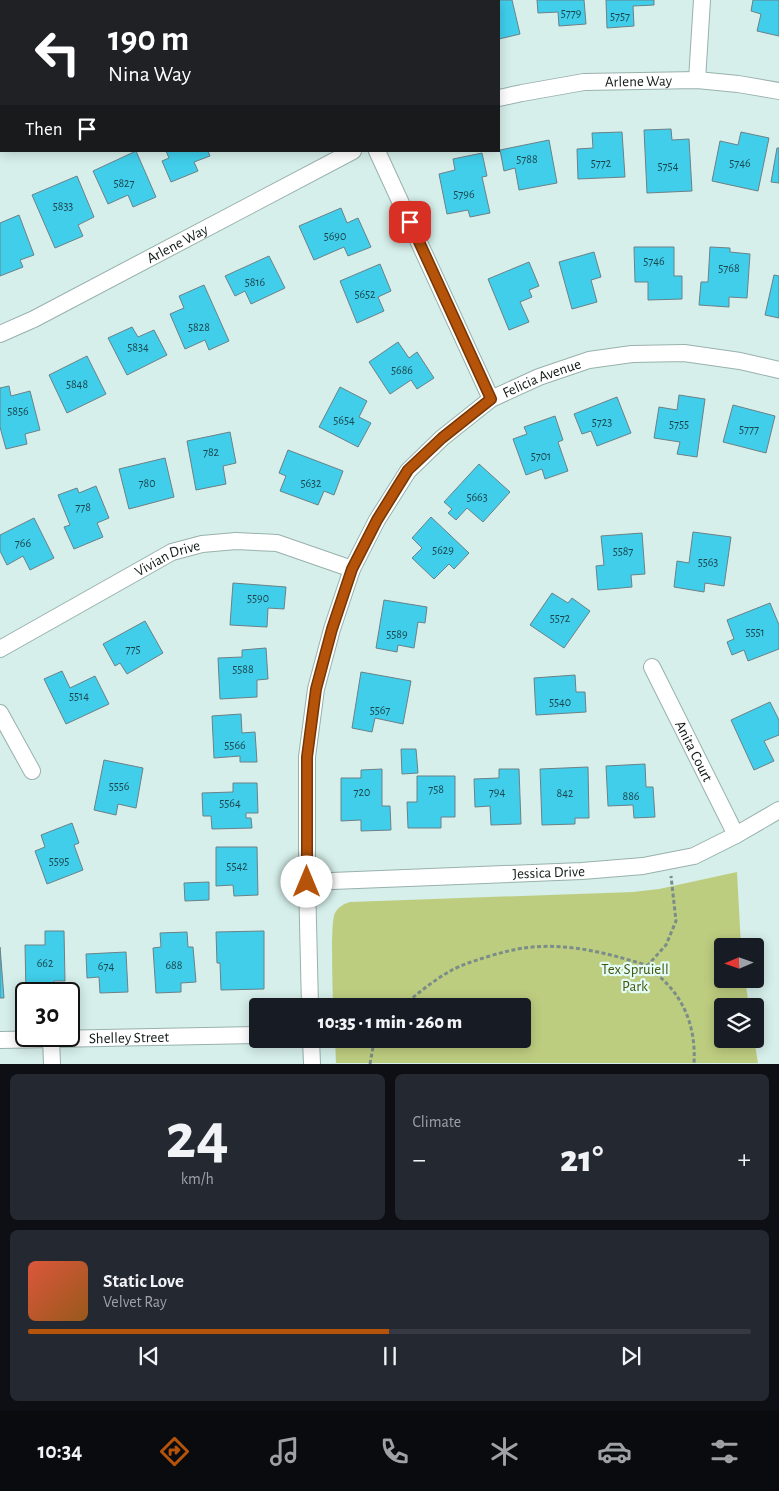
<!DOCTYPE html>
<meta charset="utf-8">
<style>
:root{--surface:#171b24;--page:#242831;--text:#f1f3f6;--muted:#9ea1a6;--line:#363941;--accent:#b45309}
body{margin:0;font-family:"Alegreya Sans",sans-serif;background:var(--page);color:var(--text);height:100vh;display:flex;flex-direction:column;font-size:19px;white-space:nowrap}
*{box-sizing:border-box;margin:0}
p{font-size:16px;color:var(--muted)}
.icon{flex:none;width:28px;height:28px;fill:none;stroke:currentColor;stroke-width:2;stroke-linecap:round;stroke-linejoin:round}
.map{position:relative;height:1064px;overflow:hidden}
.panel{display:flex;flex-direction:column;gap:10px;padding:10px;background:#0d0f14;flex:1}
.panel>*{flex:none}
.top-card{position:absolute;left:0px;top:0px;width:500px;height:152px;box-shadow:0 2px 12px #0003;background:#202124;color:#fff;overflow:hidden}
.needle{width:32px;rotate:268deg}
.buttons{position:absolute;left:714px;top:938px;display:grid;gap:10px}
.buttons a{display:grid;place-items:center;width:50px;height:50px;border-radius:5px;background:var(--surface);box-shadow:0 2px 12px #0003;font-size:25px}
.speed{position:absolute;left:15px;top:982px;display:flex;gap:10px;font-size:25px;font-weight:700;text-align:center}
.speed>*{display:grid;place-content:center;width:65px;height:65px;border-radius:50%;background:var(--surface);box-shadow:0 2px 12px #0003;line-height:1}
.speed .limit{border:2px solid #111;border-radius:8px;background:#fff;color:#111}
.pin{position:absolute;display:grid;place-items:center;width:42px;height:42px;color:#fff;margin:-21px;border-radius:10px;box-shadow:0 2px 8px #0006}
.me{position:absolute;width:55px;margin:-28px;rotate:0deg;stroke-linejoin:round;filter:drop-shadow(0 0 4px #0008)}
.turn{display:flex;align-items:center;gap:18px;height:105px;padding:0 25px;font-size:22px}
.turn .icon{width:65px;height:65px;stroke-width:2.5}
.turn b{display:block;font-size:35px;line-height:42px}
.then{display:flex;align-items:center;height:48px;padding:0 25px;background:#0003;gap:10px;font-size:19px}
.big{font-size:38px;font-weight:800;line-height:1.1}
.panel .tile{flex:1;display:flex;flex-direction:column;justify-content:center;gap:8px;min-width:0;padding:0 18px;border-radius:8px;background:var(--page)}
.panel .dial{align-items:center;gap:0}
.dial b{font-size:65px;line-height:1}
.song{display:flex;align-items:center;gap:15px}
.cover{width:60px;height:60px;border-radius:8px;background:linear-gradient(135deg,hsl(10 70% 55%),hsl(30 70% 35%))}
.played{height:5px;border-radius:2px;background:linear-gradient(90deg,var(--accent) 50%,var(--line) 50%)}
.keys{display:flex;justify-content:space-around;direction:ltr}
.heat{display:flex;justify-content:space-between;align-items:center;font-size:28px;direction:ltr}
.panel .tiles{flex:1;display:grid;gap:10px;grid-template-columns:1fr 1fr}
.tile:last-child{grid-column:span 2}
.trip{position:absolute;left:249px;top:998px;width:282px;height:50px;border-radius:5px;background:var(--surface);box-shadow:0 2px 12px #0003;font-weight:800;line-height:50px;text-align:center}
.dock{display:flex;height:80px;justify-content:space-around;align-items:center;background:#090b0e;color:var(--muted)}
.dock .icon{width:35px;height:35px}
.dock .current{color:var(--accent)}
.dock b{font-size:22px;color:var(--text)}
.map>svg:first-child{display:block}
</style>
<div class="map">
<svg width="779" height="1064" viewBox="0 0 779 1064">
<rect width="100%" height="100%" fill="#d6efea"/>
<path fill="#bdcd7f" d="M737,872l4,74h-19v33h23l4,27h-27v33h32l4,24h-422l-1,-24h187v-33h-189c0,-15 -3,-84 2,-93 4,-7 9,-9 15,-11l283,-10 26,-3z"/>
<path fill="#40ceeb" stroke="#6b8187" d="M482,0h30l8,34 -21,5v-38h-22z
M537,0h47l2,24 -27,2 -1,-14 -20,1z
M606,0h48v5l-21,1 1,20 -27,2z
M753,0h26v36l-22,-5 4,-17 -10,-3z
M671,129l1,11 17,-1 3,52 -45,2 -3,-63z
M622,132l3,45 -47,2 -1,-30 16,-1 -1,-15z
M741,132l28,6 -11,53 -46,-10 8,-40 18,4z
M549,140l8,43 -38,7 -4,-22 -11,3 -4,-21z
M777,148h2v35l-8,-1z
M136,151l20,46 -23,10 -5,-12 -20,9 -15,-33z
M166,151h42l2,5 -16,6 4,9 -27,11 -9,-21 7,-3z
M482,153l5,23 -5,1 8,36 -20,4 -2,-7 -21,4 -8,-40 16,-4 -2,-11z
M77,176l17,41 -16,8 5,11 -28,12 -23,-53z
M341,208l6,15 11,-5 13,29 -23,9 -4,-9 -30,13 -15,-34z
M19,215l15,40 -14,5 3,7 -23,9v-53z
M634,247h40v29h8v23l-34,1v-18h-13z
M710,247l20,1v4l20,2 -3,44 -18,-1v10l-30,-2 2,-23h7z
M594,252l7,25 -10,3 6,22 -25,7 -13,-47z
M269,256l16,32 -34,16 -6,-13 -10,5 -10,-20z
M529,262l10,24 -10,4 3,7 -12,5 9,20 -20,8 -21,-51z
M380,264l11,27 -13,6 6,14 -27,12 -17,-42z
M774,275l5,1v42l-14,-3z
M204,285l25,56 -20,9 -4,-10 -20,9 -15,-35 14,-6 -5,-12z
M132,327l6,10 16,-7 13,25 -40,20 -19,-37z
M398,342l11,16 8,-6 17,26 -17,11 -6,-9 -21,14 -21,-32z
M87,356l19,38 -39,19 -18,-38z
M9,386l2,10 19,-5 10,39 -15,4 2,10 -21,5 -6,-22v-39z
M340,387l27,14 -8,16 12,6 -13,24 -39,-20z
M679,395l26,4 -8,58 -20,-3 3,-12 -26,-4 5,-31 18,3z
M617,397l14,36 -34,13 -6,-15 -9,3 -8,-20z
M733,405l42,11 -9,37 -43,-11z
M555,416l8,24 -5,2 10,29 -23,8 -3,-10 -16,6 -13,-36 14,-5 -3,-7z
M230,432l6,31 -13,3 3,18 -30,6 -9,-49z
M288,450l55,21 -9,24 -10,-4 -6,14 -38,-14 6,-15 -7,-3z
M165,458l9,39 -45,12 -10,-40z
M479,464l31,28 -27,30 -16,-14 -11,12 -8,-7 4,-4 -8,-7z
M96,486l13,32 -12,5 6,14 -29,12 -10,-22 6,-2 -12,-30 19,-7 2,5z
M431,517l38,36 -15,16 -5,-5 -15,15 -22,-21 10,-10 -10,-10z
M34,518l20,40 -24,12 -7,-14 -16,9 -7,-14v-16z
M693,532l38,5 -7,49 -19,-3 -1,9 -30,-5 3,-26 12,2z
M642,533l3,41 -14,1 1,12 -34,3 -2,-24 8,-1 -3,-29z
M233,583l53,4 -2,22 -16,-1 -1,19 -37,-2z
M552,593l16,10 4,-5 18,13 -26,37 -34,-23z
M384,600l43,7 -2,16 -7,-1 -4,26 -16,-3 -1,7 -21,-4z
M770,603l9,22v24l-31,12 -4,-11 -12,5 -5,-13 7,-3 -7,-19z
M145,621l18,32 -36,21 -7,-11 -5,3 -12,-22z
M266,648l2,31 -11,1v17l-37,2 -2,-41 24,-1v-7z
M62,671l8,17 25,-12 14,28 -43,20 -22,-45z
M361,672l50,9 -8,43 -28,-6 -3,14 -20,-4z
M575,675l1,17h9l1,20 -50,3 -2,-37z
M770,702l9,18v15l-15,6 10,20 -20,9 -23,-50z
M241,714l1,19 13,-1 2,30h-17v-6l-26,2 -2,-42z
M401,749h15l2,24 -16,1z
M104,760l39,8 -7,40 -18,-4 -2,11 -22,-5z
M645,764l1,23h7l2,30 -21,1 -1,-13 -25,1 -2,-40z
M588,767l1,51h-14v6l-33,1 -2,-56z
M382,769v37h8l1,24 -30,1v-11l-20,1v-43h20v-8z
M499,769h20l2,55 -30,1 -1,-19 -15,1 -1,-28 25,-1z
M417,776h38v41h-14v11h-33l-1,-26h10z
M233,783h24l1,30h-12v5h5l1,10 -40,1 -1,-13h-8l-1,-23 31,-1z
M72,823l7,20 -5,2 9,25 -36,14 -12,-33 10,-4 -4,-12z
M216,847h41l1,48 -24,1 -1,-11 -17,1z
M209,882v18l-24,1 -1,-18z
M45,931h19l1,50h-11l1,13h-29l-1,-49h20z
M264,931v58l-43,1 -1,-27h-3l-1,-31z
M187,932l1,15h5l3,35 -15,1v9l-25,1 -3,-45 8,-1 -1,-14z
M0,947l4,51h-4z
M126,952l2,40 -28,1 -1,-16 -12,1 -1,-24z"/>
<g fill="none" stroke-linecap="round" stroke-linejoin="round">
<g stroke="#99b1ac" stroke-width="18">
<g id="street">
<path d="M58,1l3,-1"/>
<path d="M0,32l1,-1"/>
<path d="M697,80l5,-80"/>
<path id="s1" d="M499,98l23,-5 62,-11 113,-2 41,4 41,7"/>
<path d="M377,151l114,248"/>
<path id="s2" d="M0,334l34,-15 319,-168"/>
<path id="s3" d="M0,649l172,-97 30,-8 34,-3 41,2 75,26"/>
<path id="s4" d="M652,667l84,168"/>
<path d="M0,713l32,58"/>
<path id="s5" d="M307,882l275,-11 61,-5 51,-10 42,-21 43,-25"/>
<path id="s6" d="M310,1006l-3,-124v-125l9,-68 16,-60 20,-60 25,-49 31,-49 34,-33 49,-39 48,-22 50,-17 43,-6 52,-1 56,8 39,9"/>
<path d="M51,1038l1,26"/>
<path d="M311,1039l1,25"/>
<path id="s7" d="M0,1040l258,-5"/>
</g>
</g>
<path stroke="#7b8d89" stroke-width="3" stroke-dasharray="4 2.5" stroke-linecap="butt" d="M647,966l19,-21 10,-24 -5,-45
M403,1006c15,-13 31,-26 49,-36 15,-8 55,-20 72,-22 36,-5 71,2 105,12 6,2 13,3 18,6 4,2 8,7 12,10 26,23 37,52 35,88
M370,1064l3,-17 5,-8"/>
<use href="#street" stroke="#fff" stroke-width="16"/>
</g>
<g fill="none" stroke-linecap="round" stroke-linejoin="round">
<g stroke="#753606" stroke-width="12">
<path id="route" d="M307,882v-125l9,-68 16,-60 20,-60 25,-49 31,-50 34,-32 49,-39 -81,-177"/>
</g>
<use href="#route" stroke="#b45309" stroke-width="9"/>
</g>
<g text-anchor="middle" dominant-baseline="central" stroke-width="4.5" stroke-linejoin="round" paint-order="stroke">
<g font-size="12" fill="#1c464c">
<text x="571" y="13">5779</text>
<text x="620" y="16">5757</text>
<text x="527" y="159">5788</text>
<text x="601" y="163">5772</text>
<text x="740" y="163">5746</text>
<text x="668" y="166">5754</text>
<text x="124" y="183">5827</text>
<text x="464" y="194">5796</text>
<text x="63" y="206">5833</text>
<text x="335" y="236">5690</text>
<text x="654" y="261">5746</text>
<text x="729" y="268">5768</text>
<text x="255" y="282">5816</text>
<text x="365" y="294">5652</text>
<text x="199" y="327">5828</text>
<text x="138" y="347">5834</text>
<text x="402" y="370">5686</text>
<text x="77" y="384">5848</text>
<text x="18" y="411">5856</text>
<text x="344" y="420">5654</text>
<text x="602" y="422">5723</text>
<text x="679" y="424">5755</text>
<text x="749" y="429">5777</text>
<text x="211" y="452">782</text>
<text x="541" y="456">5701</text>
<text x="147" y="483">780</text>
<text x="311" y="483">5632</text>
<text x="477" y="497">5663</text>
<text x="83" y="507">778</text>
<text x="23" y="543">766</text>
<text x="443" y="550">5629</text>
<text x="623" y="551">5587</text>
<text x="708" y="562">5563</text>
<text x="258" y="598">5590</text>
<text x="560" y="618">5572</text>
<text x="755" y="632">5551</text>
<text x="397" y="634">5589</text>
<text x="133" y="649">775</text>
<text x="243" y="669">5588</text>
<text x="79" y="696">5514</text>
<text x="560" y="702">5540</text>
<text x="380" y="710">5567</text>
<text x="235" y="745">5566</text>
<text x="119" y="786">5556</text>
<text x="436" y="789">758</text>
<text x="362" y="792">720</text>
<text x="497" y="792">794</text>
<text x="565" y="793">842</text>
<text x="631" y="796">886</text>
<text x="230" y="803">5564</text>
<text x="59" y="861">5595</text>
<text x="237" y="866">5542</text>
<text x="45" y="963">662</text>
<text x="174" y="965">688</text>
<text x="106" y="966">674</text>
</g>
<g font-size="15" fill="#101917" stroke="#e3fcf7">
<text stroke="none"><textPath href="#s1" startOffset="141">Arlene Way</textPath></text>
<text stroke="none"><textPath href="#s2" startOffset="199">Arlene Way</textPath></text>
<text stroke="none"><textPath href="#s6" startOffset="721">Felicia Avenue</textPath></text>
<text stroke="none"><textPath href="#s3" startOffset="191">Vivian Drive</textPath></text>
<text stroke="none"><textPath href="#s4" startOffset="94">Anita Court</textPath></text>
<text stroke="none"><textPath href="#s5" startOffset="242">Jessica Drive</textPath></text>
<text stroke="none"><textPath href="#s7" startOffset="129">Shelley Street</textPath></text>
</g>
<g font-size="15" fill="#4b560f" stroke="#e3fcf7">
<text x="635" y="969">Tex Spruiell<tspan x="635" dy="17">Park</tspan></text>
</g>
</g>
</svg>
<div class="buttons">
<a><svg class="needle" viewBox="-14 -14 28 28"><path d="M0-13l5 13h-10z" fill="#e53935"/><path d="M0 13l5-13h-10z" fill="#9ea1a6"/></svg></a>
<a><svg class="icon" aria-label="layers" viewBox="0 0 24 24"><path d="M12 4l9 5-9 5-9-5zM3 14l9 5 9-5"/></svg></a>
</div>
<div class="speed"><div class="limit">30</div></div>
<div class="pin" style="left:410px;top:222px;background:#d93025"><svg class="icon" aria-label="arrive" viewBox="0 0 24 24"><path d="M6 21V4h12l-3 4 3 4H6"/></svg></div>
<svg class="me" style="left:307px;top:882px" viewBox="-20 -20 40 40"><circle r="19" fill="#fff"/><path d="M0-13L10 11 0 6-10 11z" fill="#b45309"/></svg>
<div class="trip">10:35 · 1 min · 260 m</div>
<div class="top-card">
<div class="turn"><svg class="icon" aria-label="left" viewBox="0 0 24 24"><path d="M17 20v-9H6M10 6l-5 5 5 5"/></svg><div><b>190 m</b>Nina Way</div></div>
<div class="then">Then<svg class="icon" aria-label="arrive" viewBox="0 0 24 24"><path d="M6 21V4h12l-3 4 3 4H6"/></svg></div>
</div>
</div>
<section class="panel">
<div class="tiles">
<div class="tile dial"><b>24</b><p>km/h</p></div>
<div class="tile"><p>Climate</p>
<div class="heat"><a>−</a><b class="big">21°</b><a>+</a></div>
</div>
<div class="tile">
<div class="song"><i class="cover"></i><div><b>Static Love</b><p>Velvet Ray</p></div></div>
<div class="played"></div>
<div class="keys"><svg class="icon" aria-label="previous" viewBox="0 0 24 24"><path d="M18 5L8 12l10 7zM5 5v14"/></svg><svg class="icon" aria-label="pause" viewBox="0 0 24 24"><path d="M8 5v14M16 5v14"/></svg><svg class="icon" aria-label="next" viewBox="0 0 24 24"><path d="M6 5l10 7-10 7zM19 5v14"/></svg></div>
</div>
</div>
</section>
<nav class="dock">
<b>10:34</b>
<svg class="icon current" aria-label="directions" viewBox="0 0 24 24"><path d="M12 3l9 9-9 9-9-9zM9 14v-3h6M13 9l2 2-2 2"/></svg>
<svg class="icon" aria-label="music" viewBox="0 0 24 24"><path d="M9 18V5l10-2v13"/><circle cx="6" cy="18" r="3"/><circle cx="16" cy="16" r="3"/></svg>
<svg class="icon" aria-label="phone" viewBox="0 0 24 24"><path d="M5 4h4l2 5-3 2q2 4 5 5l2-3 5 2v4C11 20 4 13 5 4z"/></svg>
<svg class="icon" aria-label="climate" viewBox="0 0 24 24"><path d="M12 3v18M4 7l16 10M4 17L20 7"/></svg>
<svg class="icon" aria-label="car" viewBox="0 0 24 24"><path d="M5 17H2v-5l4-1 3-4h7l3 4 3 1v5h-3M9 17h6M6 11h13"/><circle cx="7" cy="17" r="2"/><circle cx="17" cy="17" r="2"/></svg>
<svg class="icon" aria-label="filters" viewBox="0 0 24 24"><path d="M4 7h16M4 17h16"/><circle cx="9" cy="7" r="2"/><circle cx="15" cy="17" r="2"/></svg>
</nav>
